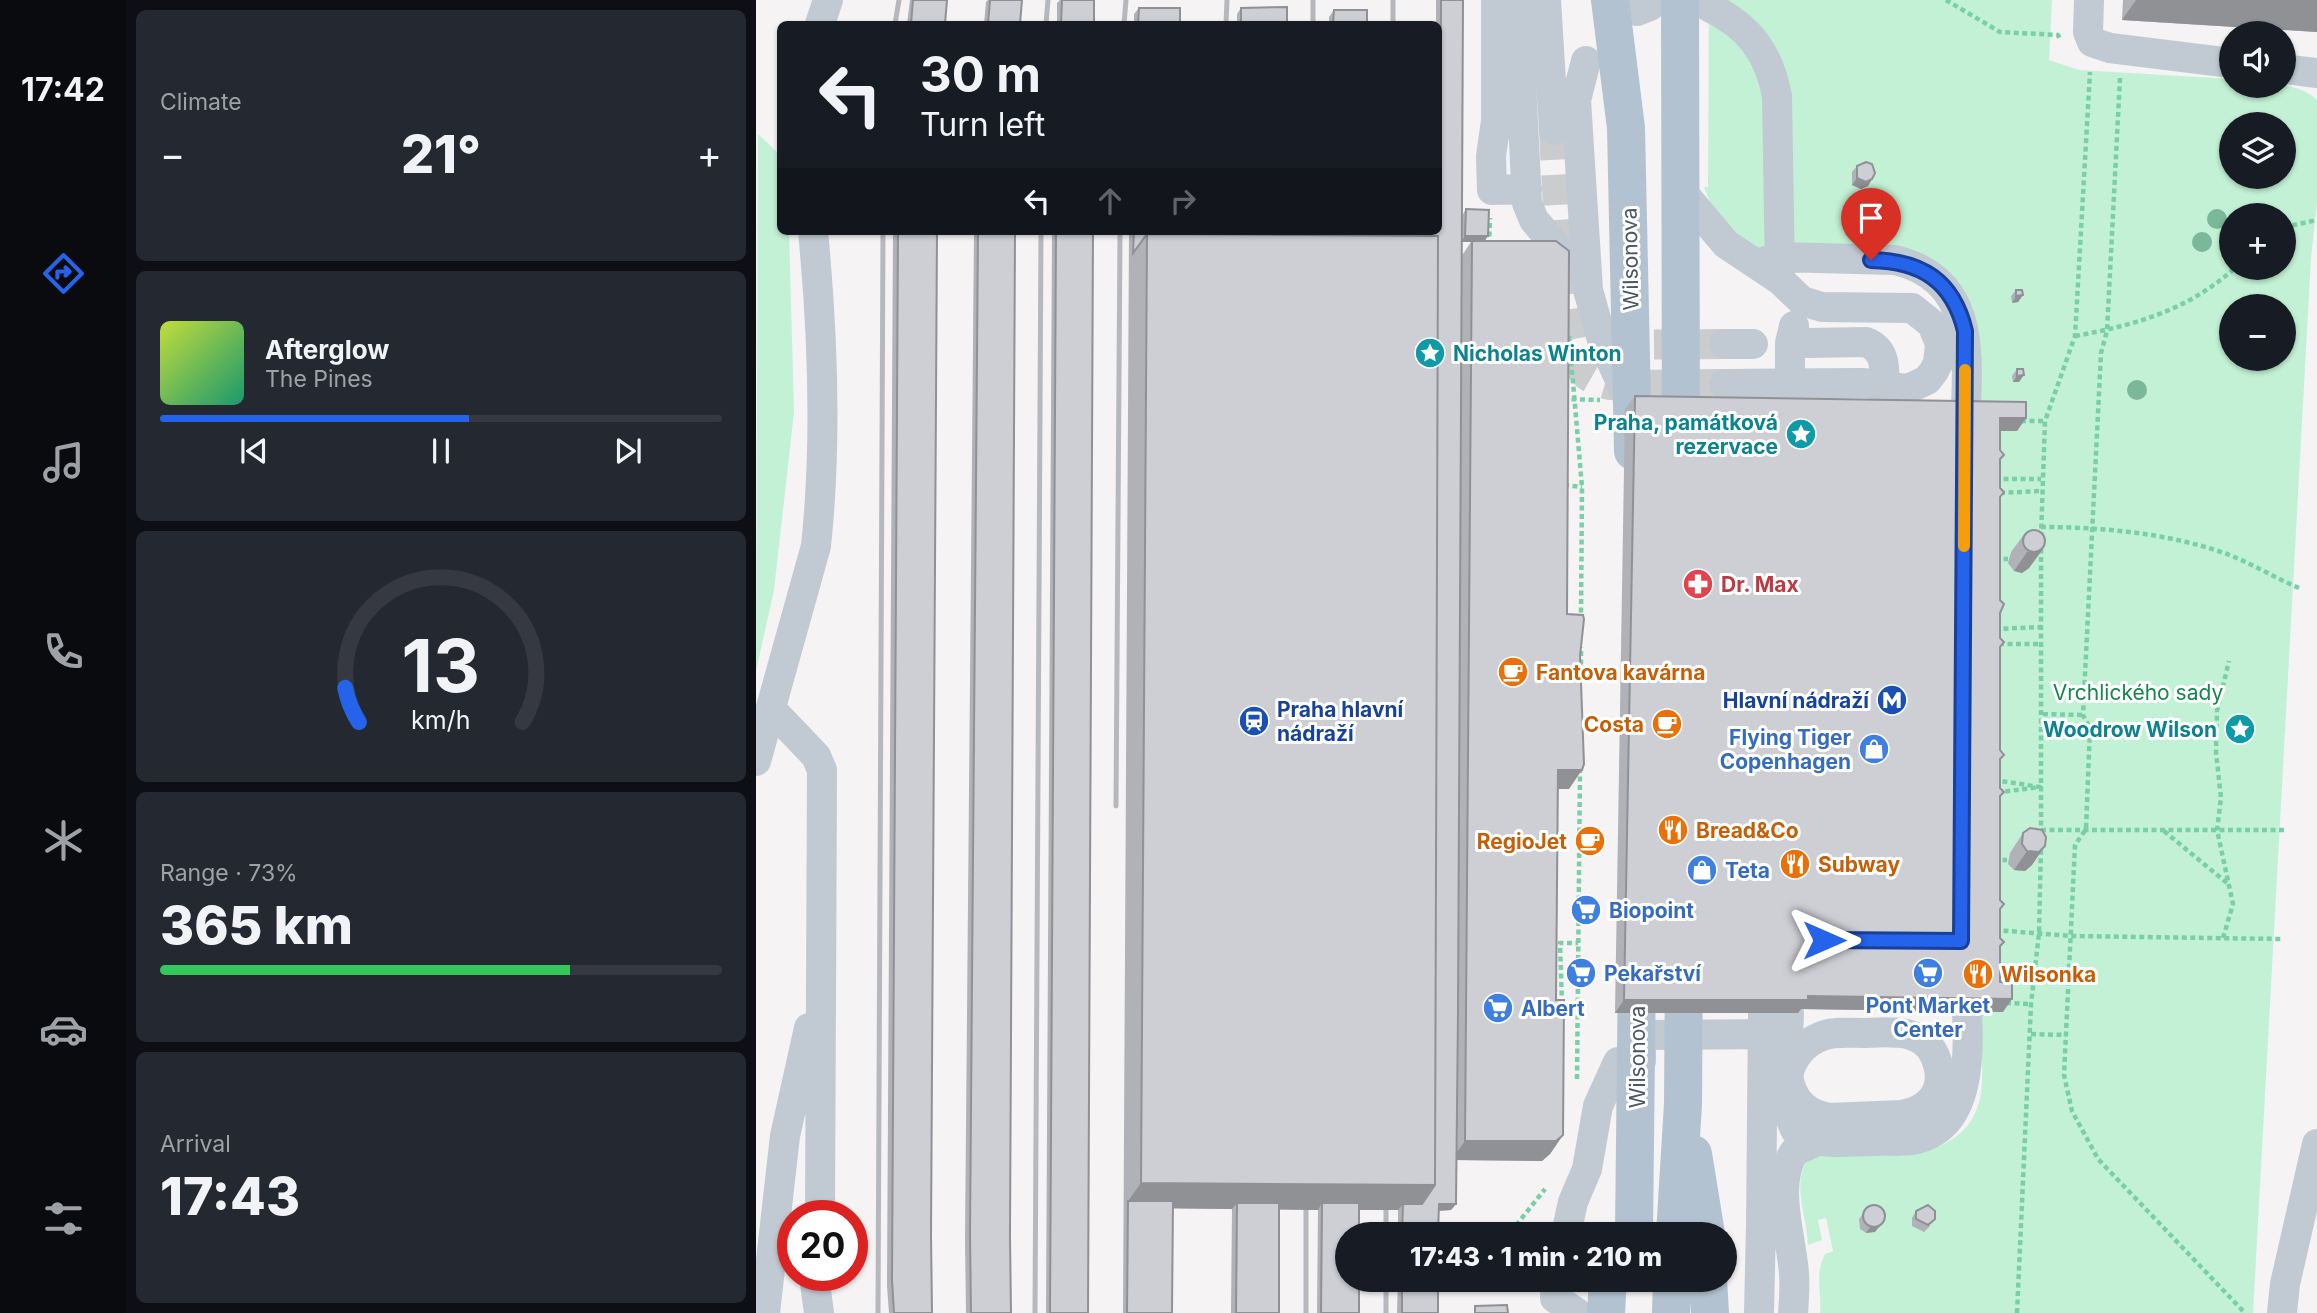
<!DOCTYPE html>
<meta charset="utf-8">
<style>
:root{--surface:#171b24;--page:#242831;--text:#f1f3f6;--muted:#9ea1a6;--line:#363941;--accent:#2563eb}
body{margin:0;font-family:Inter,sans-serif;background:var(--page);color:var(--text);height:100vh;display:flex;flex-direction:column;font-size:26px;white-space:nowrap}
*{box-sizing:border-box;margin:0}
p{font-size:23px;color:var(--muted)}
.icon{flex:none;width:38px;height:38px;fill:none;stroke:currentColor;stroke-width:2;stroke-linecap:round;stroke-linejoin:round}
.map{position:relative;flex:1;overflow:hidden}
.sheet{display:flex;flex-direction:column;gap:10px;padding:10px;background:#0d0f14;width:630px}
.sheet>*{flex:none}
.hud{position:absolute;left:21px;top:21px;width:665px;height:214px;border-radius:10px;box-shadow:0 2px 5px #0004;background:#171b24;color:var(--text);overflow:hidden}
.tools{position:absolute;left:1463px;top:21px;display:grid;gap:14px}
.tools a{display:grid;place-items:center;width:77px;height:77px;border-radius:50%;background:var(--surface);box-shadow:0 2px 5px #0004;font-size:35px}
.speed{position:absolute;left:21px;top:1200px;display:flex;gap:14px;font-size:35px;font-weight:700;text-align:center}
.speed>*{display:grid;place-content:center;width:91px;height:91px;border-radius:50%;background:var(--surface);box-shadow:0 2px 5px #0004;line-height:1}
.speed .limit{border:10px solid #d22;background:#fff;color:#111}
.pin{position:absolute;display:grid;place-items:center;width:60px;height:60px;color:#fff;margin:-72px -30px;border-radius:50% 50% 50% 0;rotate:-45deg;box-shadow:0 0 7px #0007}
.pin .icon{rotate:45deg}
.me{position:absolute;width:77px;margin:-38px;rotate:90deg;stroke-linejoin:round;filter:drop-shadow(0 0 5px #0008)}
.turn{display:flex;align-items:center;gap:24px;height:147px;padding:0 28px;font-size:32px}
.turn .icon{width:91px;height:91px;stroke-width:2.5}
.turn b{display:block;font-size:49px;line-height:60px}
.lanes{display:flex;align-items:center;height:66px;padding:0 28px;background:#0003;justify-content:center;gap:35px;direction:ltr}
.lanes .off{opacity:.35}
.big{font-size:52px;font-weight:800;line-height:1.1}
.sheet .tile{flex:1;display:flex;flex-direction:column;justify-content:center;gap:10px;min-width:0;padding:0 24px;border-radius:10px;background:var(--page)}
.sheet .dial{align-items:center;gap:0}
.dial svg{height:182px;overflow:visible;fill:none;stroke:var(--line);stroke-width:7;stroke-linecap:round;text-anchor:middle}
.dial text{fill:var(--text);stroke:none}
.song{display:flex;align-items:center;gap:21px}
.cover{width:84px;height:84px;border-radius:10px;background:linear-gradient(135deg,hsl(70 70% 55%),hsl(160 70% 35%))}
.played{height:7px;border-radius:4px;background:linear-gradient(90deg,var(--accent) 55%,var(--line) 55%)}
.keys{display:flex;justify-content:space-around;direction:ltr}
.heat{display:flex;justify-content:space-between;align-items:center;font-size:38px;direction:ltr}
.charge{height:10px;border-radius:5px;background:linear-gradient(90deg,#34c759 73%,var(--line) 0)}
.trip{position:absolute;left:579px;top:1222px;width:402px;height:70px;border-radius:35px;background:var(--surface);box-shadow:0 2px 5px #0004;font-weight:800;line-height:70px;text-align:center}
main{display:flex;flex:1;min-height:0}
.tabs{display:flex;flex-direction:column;width:126px;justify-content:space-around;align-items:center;background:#090b0e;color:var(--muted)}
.tabs .icon{width:49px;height:49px}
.tabs .active{color:var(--accent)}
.tabs b{font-size:32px;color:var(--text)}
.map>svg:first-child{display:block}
</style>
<main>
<nav class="tabs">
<b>17:42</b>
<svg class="icon active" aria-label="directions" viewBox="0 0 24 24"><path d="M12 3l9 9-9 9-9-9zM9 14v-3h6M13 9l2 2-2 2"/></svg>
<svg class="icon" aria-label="music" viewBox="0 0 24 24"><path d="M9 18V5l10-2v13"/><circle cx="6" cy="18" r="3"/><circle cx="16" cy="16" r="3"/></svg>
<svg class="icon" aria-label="phone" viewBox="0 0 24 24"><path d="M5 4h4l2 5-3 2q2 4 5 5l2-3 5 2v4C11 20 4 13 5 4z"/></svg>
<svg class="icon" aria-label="climate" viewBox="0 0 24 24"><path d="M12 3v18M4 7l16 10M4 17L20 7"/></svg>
<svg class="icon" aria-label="car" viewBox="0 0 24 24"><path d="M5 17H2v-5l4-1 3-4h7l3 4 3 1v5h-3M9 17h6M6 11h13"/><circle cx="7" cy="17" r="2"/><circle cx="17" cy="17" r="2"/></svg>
<svg class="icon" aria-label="filters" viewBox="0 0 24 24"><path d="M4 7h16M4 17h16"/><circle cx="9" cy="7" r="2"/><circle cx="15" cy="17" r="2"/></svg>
</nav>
<section class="sheet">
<div class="tile"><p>Climate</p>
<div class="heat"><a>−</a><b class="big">21°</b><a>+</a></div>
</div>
<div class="tile">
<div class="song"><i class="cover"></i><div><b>Afterglow</b><p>The Pines</p></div></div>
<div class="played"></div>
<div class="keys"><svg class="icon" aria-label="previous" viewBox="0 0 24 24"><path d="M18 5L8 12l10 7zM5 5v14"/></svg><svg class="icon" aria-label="pause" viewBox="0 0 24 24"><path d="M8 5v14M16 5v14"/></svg><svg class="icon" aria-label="next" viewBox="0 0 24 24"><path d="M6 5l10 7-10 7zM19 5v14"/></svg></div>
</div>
<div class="tile dial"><svg viewBox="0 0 100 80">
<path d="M14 69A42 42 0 1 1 86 69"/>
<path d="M14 69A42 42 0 0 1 8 54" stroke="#2563eb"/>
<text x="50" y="56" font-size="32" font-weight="700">13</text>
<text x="50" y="72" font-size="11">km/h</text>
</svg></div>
<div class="tile"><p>Range · 73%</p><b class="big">365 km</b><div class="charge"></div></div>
<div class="tile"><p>Arrival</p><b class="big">17:43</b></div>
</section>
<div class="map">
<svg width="1561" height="1313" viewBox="0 0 1561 1313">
<rect width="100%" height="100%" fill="#f5f3f3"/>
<path fill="#c3f1d5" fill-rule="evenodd" d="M953,0h343l-3,60 30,10 152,9v7c32,0 62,-8 86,14v102l-6,56 -58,1055h-433c2,-24 -6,-37 5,-59l8,-3 -7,-33 -8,2 4,20 -14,5c-1,-29 -17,-60 0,-86 25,-7 53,-4 80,-4 39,0 83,-12 92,-57 5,-24 0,-61 0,-87h25l-15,-16 -14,-671 -3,-15 -11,-21c-54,-14 -159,-51 -208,-38l-41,-40 -9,-23h4zM1475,124h53v53h-53zM1475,215h53v53h-53zM1475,306h53v53h-53zM1110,1212l15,10 -8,11 -9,-1 -5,-8z
M2,134l22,21v76h9l5,181 -20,178 -18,81z"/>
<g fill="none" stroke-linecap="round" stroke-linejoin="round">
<path stroke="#caccce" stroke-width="30" stroke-dasharray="30 15" stroke-linecap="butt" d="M798,130c2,40 9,216 28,240 6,9 17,12 28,15l114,-1
M853,345l115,-1"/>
<path stroke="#7ad0a6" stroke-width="4.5" stroke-dasharray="5 3.5" stroke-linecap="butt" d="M1190,0l54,32 58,3 2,4
M1364,78l-13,253 -6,22 -18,362 7,13 -4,101 -11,16 -11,230 8,36 26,48 147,154
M1528,227l33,-7
M733,245l1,-27
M813,336l13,151 -1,130
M1319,336c61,-11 113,-26 160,-68
M807,399l37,1
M1265,421h24
M1239,479h46
M808,485l18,2
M1244,493l41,-2
M1285,527c59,0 125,6 180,25 27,9 52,25 78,36
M1285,537l4,-116 30,-85 15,-264
M1239,559h13
M1239,629l47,-2
M1243,644h43
M825,673v-26
M1287,714l40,1
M1238,780l46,7 -39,5
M1285,830h245
M1408,831l63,52
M1285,834v-289
M1238,860h13
M1239,930l76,6 210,3
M1467,938l10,-34 -16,-74 4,-32 -5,-46 1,-41 12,-50
M1250,1003l25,1
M806,1004l-2,-61h18
M1275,1034l35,1
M821,1079l3,-309
M677,1226h16
M693,1234v-8l65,2 31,-39
M677,1280l17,-1
M1261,1313l14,-309 8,-71 2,-87"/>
<path stroke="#c1cad2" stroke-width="30" d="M740,0v121l-5,35 1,34 35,-1
M761,0l10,203 7,17 44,52
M790,0l8,130
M1333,0l-1,32 4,10 18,6 121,15
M953,7c40,19 60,46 68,89l3,180
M881,11l13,-5
M64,24l8,-24
M830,61l-10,39 12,190 14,50 26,58
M1528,69l33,4
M922,187l48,57 54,36 22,21 20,6 90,1 20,16 8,20 -2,19 -4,8 -7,9 -19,9 -44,-6 -140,1
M1001,264l21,-7 117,3c90,22 70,111 70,182
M1051,343l59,-1c20,8 19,26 18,45
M968,344h29
M16,710l44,46 6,14 -2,446
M0,761l60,-215c11,-104 7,-211 -3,-315
M885,1061v-26l148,-1
M1073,1118l73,-3c15,-3 31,-11 36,-27 4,-11 1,-22 -3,-32 -12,-28 -45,-24 -70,-23 -14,0 -29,-2 -43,3 -39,15 -44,62 -26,95 22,16 52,10 78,10 12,-1 26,1 38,-1 72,-13 54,-117 53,-169
M810,1234l7,-32 14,-33 11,-63 20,-44
M58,1276l5,37
M800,1279l-1,19 22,15
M9,1313l20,-177 24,-108
M1003,1313l2,-88
M1037,1313c1,-13 2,-26 1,-39 -2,-35 -22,-92 1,-123l22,-10
M1526,1313l3,-29 32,-140"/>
<path stroke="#b3c2d1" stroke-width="38" d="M854,0l16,128 7,323
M924,0l1,448
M937,1154l13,80
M878,1234l3,-275
M919,1234l8,-130 1,-144
M952,1279l2,34
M850,1313l2,-34
M915,1313l1,-34"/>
<path stroke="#b5b8bd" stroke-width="5" d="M139,24l4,-24
M290,24l2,-24
M368,24l2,-24
M470,24l1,-24
M557,24v-24
M637,24v-24
M360,806l4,-575
M630,1210v24
M630,1279v34
M122,1313l5,-1082
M279,1313l6,-1082
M550,1313v-104"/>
<path stroke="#c1cad2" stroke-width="30" d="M1034,410v-67l4,-17
M1033,1013c-1,41 -14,95 40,105
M1005,1225l2,-212"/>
</g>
<g fill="#7bb799">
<circle cx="1461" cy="219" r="10"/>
<circle cx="1446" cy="242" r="10"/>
<circle cx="1381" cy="390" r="10"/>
</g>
<path fill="#b0b2b7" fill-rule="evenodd" d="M154,0h37l-2,24h-38z
M232,0h34l-2,24h-36l2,-22z
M304,0h34v24h-37v-21z
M680,0h27l-1,216 4,-7 22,27 -4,5 83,373 2,175h-11l-2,211 7,135 -13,19 -8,7 -86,-1v44l-5,6 -12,1 -1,23h-40v-24h-39v103h-42l1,-103 -39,-1v104h-48l1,-104 -59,-1 -1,105h-49l6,-1082h50v3h56v-3h52v4h37v-4h42v4l54,1v-5h18v-207h-2zM705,242h10l-10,15z
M1367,0h194v32l-195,-12z
M383,8l41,16h-46v-10z
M485,8l46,16h-50v-10z
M578,10l33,14h-38v-7z
M1101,166l15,13 -4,7 -7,3 -9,-4v-13z
M137,231h44l-6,1004 1,78h-43l-2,-27z
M218,231h41l-5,1005 1,77h-45l-1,-72z
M296,231h41l-5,1082h-42z
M1260,290l7,5 -5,7 -6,1 -1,-7z
M1261,369l2,13h-6l-1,-6z
M879,396l391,22 -9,13h-17v57l4,4 -4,6v140l4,4 -4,6v140l4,4 -4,6v102l4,4 -4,6v28l4,4 -4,6v34l3,30 -202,-3 -3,4h-183l10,-604z
M1269,533l18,16 -14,19 -7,5 -8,-2 -6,-8 3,-11z
M1267,833l9,32 -7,6 -11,-1 -6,-6 2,-11z
M1113,1206l6,26 -9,1 -6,-4 -1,-10z
M1160,1211l14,15 -6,6 -12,-6v-8z
M642,1279h40v34h-41z"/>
<path fill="#909195" d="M1380,0h181v32l-195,-12z
M1101,178l15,1 -4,7 -7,3 -9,-4z
M709,236h23l-4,6h-23z
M1267,295l-5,7 -6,1 4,-7z
M1268,375l-5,7h-6l4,-6z
M1244,418h26l-9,13h-26z
M1287,549l-14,19 -7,5 -8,-2 13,-19z
M802,770h24l-13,19h-24z
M1289,846l-13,19 -7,6 -11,-1 13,-19z
M1052,996l204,3 -9,13 -202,-3 -3,4h-183l9,-13z
M807,1135l-13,19 -8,7 -91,-1 14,-19z
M385,1183l294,2 -18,25 -14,-6 -5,6h-76v-7l-4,7 -81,-1v-6l-5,6 -104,-1v-7l-5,7z
M683,1204h17l-5,6 -17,1z
M1129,1220l-10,12 -9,1 5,-7z"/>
<path fill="#cdcfd5" stroke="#909195" stroke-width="2" d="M157,0h34l-2,24h-34z
M234,0h32l-2,24h-32z
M306,0h32v24h-33z
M685,0h22l-5,1013 -2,191h-17l-1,30h-36l1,-30h19l13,-19 3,-949h-14v-5h14v-35h2z
M531,7v17h-46v-16z
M383,8h41v16h-42z
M578,10h33v14h-34z
M1110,162l6,2 3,9 -3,6 -6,3 -9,-4v-12z
M710,209l23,1 -1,26h-23z
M142,231h39l-6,1004 1,78h-38l-2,-33z
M222,231h37l-5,1005 1,77h-40l-1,-79z
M300,231h37l-5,1082h-38z
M378,231h45v3h-32l-14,19z
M483,231h48v4l-48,-1z
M573,231h37v4h-38z
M391,234l291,2 -3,949 -294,-2z
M716,241h84l13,10 -2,363 16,1 1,4 -4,37 4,108 -2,6h-24l-2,230h8l-1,135 -7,6h-91z
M1260,290h6l1,5 -7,1z
M1261,369h6l1,6 -7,1z
M879,396l391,6v16h-26v32l4,5 -4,4v29l4,4 -4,5v103l4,4 -4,9v25l4,4 -4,5v103l4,5 -4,4v29l4,4 -4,4v104l4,4 -4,5v29l4,4 -4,4v36l12,2v15l-204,-3v4h-184z
M1267 541a11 11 0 1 1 22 0a11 11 0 1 1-22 0Z
M1274,828l12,2 4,7 -1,9 -6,6 -12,-1 -5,-7 1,-11z
M372,1201h45l-1,112h-45z
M481,1203h42v110h-43z
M566,1203h37v31h-11v45h11v34h-38z
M1172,1205l7,6v8l-7,6 -12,-6v-8z
M1107 1216a11 11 0 1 1 22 0a11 11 0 1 1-22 0Z
M646,1279h36v34h-36z
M751,1305l1,8h-33v-7z"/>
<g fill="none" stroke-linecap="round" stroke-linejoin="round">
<g stroke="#184099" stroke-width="18">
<path id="route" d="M1068,940l137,1 4,-610c-12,-50 -43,-70 -94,-71"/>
</g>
<use href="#route" stroke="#2563eb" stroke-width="12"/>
<path stroke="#f59e0b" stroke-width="12" d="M1208,546l1,-176"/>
</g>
<defs>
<g id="sight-disc" transform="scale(1.575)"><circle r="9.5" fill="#0f9aa8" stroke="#fff"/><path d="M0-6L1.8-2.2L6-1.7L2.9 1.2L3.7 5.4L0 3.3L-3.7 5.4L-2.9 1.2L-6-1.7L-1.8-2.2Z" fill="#fff"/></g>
<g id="pharmacy-disc" transform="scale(1.575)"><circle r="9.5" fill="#e0444e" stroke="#fff"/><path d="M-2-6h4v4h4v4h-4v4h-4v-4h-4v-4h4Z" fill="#fff"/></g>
<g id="cafe-disc" transform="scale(1.575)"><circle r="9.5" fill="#e8710a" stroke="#fff"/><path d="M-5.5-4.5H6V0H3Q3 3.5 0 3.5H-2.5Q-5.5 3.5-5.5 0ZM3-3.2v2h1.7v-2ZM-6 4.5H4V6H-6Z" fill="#fff"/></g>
<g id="metro-disc" transform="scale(1.575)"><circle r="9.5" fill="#1a4fb4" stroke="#fff"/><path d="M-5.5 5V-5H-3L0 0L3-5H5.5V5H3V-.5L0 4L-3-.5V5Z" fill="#fff"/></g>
<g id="station-disc" transform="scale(1.575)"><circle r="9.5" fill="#1a4fb4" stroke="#fff"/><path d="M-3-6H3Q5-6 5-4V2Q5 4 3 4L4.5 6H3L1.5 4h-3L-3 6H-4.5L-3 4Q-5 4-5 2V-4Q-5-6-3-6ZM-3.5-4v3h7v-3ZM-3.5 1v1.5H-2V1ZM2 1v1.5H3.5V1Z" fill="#fff"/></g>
<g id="shop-disc" transform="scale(1.575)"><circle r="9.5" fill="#3f7fe0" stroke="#fff"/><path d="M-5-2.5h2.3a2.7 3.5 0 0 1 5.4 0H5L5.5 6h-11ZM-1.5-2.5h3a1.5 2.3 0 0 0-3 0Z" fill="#fff"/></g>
<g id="restaurant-disc" transform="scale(1.575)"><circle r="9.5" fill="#e8710a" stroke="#fff"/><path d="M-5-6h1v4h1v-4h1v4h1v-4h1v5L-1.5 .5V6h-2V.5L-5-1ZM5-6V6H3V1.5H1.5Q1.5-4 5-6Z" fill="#fff"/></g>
<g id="supermarket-disc" transform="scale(1.575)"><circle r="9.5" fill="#3f7fe0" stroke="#fff"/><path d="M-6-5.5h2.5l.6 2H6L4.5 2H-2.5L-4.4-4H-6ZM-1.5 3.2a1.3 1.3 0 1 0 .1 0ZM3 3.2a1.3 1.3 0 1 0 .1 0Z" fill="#fff"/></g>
</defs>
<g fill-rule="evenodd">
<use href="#sight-disc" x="674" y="353"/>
<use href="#sight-disc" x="1045" y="434"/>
<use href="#pharmacy-disc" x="942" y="584"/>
<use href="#cafe-disc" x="757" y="672"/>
<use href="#metro-disc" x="1136" y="700"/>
<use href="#station-disc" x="498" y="721"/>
<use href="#cafe-disc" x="911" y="724"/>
<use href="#sight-disc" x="1484" y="729"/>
<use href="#shop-disc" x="1118" y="749"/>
<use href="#restaurant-disc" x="917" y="830"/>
<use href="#cafe-disc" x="834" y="841"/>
<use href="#restaurant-disc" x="1039" y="864"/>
<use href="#shop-disc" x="946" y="870"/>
<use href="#supermarket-disc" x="830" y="910"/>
<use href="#supermarket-disc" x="825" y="973"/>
<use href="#supermarket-disc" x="1172" y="973"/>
<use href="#restaurant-disc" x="1222" y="974"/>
<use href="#supermarket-disc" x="742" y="1008"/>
</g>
<g text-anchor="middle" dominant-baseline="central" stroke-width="6" stroke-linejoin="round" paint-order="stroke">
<g font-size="21" fill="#4a5661" stroke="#fff">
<text transform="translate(874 259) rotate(-91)">Wilsonova</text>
<text transform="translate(881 1057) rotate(-90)">Wilsonova</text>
</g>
<g font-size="21" font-weight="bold" fill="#0d838f" stroke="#fff" text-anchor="end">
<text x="697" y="353" text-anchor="start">Nicholas Winton</text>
<text x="1022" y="422">Praha, památková<tspan x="1022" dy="24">rezervace</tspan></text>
<text x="1461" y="729">Woodrow Wilson</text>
</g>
<g font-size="21" font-weight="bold" fill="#be3a42" stroke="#fff" text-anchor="start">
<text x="965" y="584">Dr. Max</text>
</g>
<g font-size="21" font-weight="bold" fill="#c56008" stroke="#fff" text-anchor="start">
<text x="780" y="672">Fantova kavárna</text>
<text x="888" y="724" text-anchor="end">Costa</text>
<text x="940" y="830">Bread&amp;Co</text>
<text x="811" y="841" text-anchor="end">RegioJet</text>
<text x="1062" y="864">Subway</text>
<text x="1245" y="974">Wilsonka</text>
</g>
<g font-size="21" fill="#17864f" stroke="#fff">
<text x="1382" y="692">Vrchlického sady</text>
</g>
<g font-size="21" font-weight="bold" fill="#164399" stroke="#fff" text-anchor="end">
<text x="1113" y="700">Hlavní nádraží</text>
<text x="521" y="709" text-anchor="start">Praha hlavní<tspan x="521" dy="24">nádraží</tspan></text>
</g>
<g font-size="21" font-weight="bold" fill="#366cbe" stroke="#fff" text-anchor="start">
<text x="1095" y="737" text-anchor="end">Flying Tiger<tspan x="1095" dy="24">Copenhagen</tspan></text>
<text x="969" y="870">Teta</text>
<text x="853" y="910">Biopoint</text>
<text x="848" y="973">Pekařství</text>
<text x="1172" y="1005" text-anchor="middle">Pont Market<tspan x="1172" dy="24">Center</tspan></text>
<text x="765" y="1008">Albert</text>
</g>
</g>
</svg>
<div class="tools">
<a><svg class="icon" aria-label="sound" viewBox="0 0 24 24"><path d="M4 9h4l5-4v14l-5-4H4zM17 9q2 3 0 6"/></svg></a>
<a><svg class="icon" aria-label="layers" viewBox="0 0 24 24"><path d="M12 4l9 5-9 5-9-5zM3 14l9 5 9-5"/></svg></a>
<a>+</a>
<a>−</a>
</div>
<div class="speed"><div class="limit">20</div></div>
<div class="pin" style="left:1115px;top:260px;background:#d93025"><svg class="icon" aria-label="arrive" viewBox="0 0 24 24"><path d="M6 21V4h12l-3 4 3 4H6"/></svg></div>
<svg class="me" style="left:1068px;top:940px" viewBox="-20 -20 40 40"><path d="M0-17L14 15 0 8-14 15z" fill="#2563eb" stroke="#fff" stroke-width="4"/></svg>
<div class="trip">17:43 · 1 min · 210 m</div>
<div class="hud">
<div class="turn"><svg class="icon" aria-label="left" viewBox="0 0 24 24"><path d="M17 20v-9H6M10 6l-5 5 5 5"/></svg><div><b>30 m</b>Turn left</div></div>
<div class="lanes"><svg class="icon" aria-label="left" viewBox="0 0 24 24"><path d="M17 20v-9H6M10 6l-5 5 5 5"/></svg><svg class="icon off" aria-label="ahead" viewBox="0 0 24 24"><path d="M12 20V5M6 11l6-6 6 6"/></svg><svg class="icon off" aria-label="right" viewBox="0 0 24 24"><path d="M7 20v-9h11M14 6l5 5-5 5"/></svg></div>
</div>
</div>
</main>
